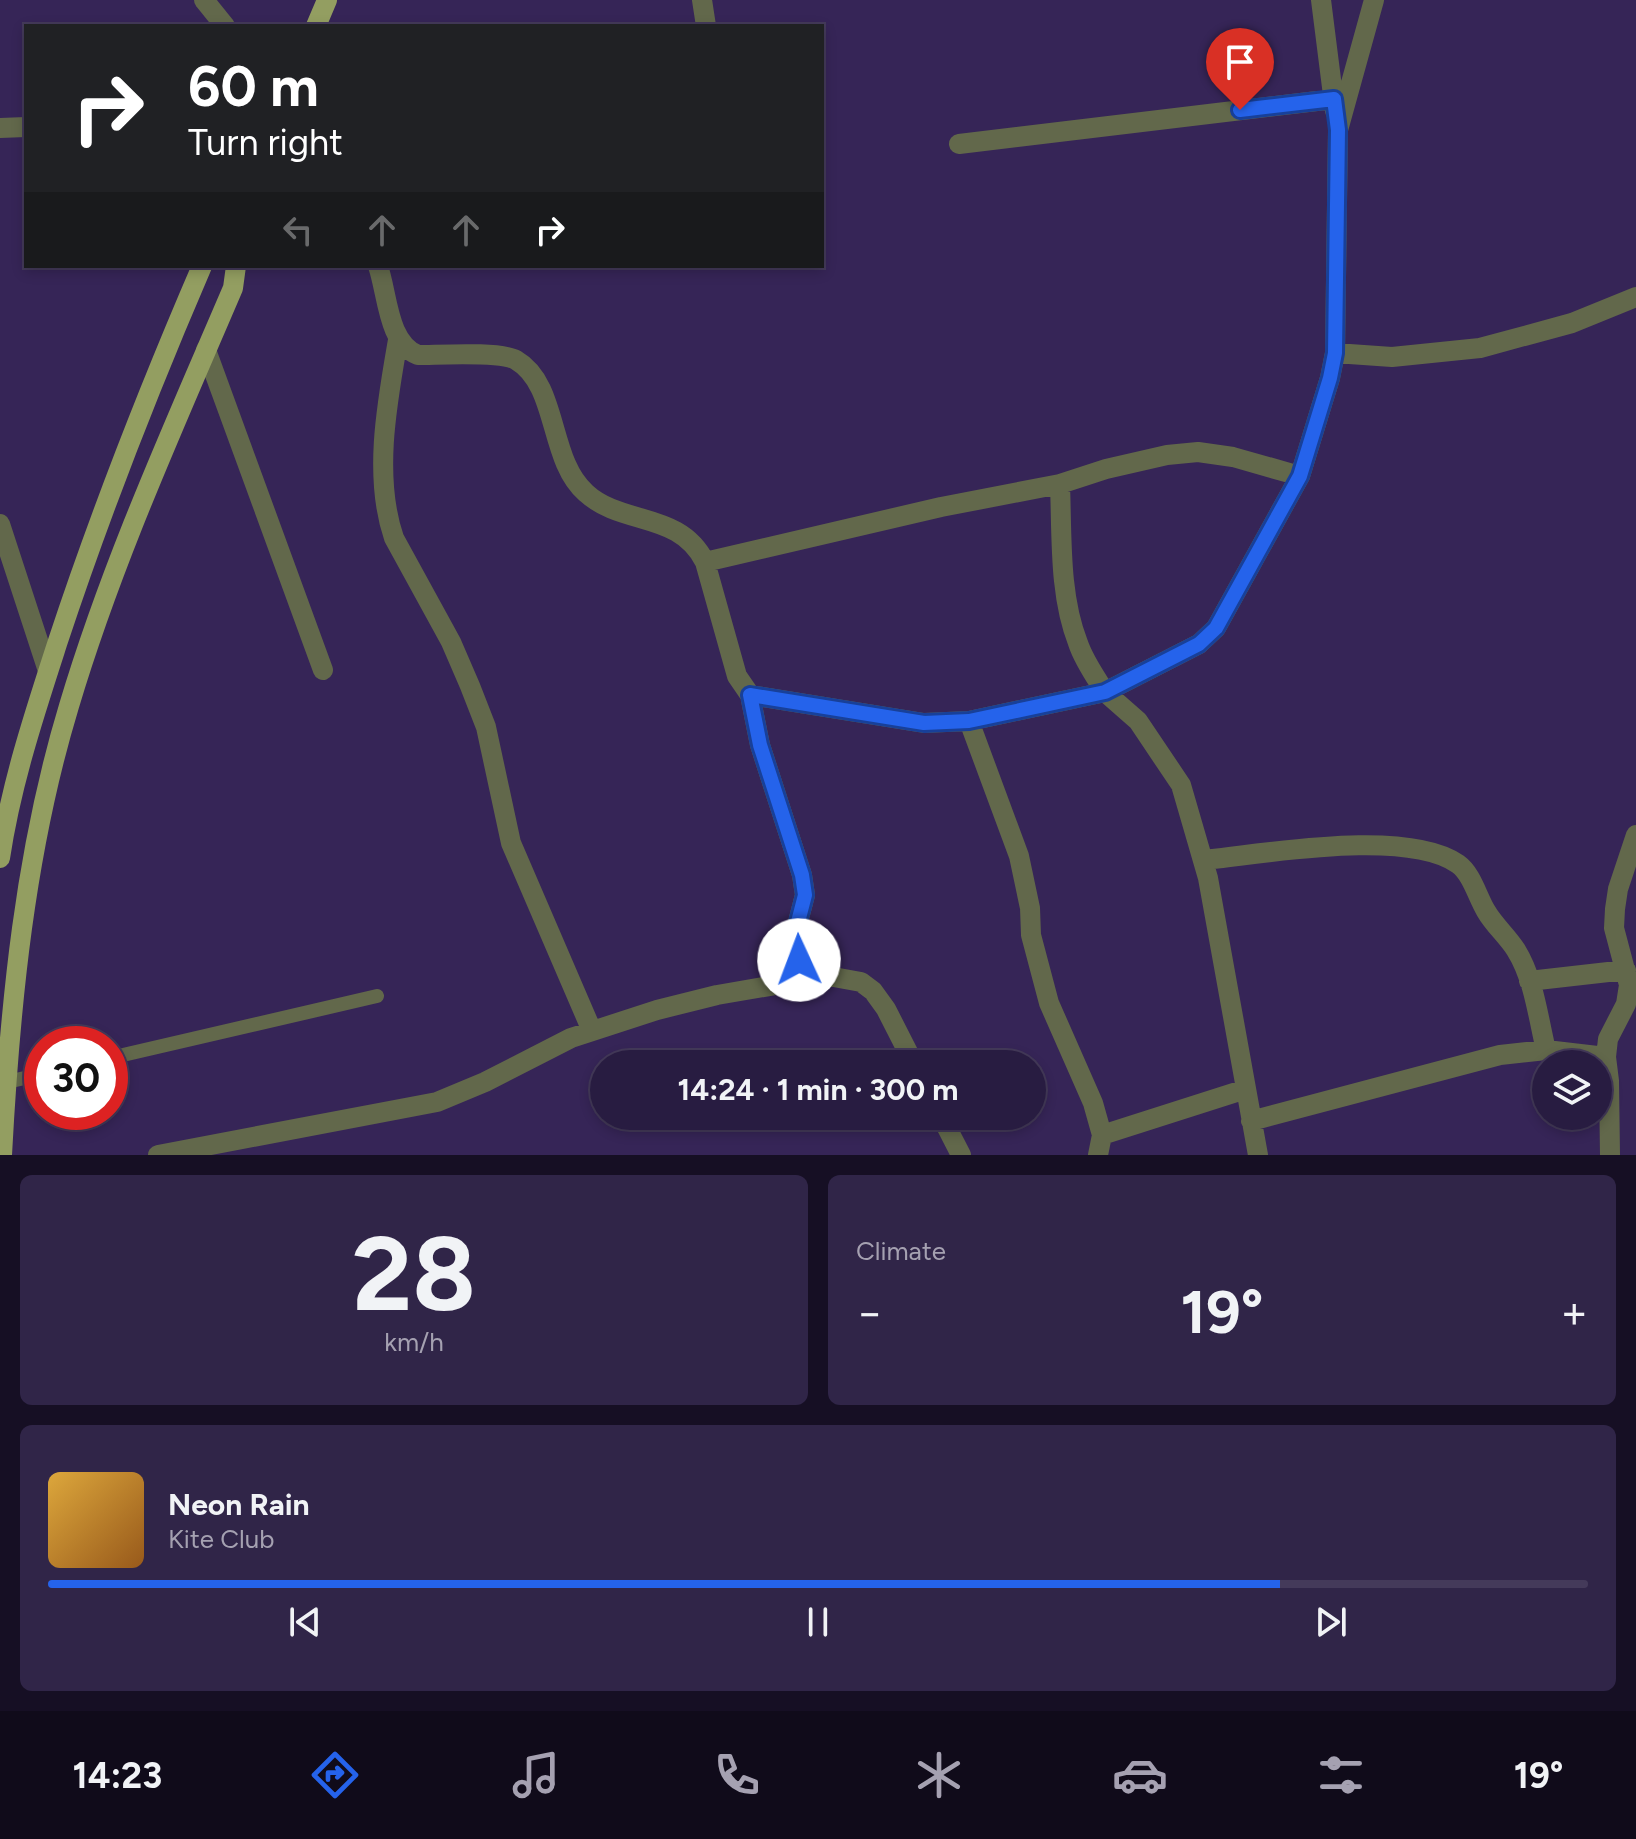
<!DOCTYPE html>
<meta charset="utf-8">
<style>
:root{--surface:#281c41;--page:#302548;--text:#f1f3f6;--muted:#a5a1b1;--line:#443a5a;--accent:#2563eb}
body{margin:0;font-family:Figtree,sans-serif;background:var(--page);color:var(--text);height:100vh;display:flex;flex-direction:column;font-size:30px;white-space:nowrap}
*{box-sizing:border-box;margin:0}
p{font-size:26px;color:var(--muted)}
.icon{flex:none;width:44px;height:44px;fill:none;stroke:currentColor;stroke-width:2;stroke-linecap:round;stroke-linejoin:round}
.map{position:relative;height:1155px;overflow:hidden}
.panel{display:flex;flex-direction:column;gap:20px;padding:20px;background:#160f24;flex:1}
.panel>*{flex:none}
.guide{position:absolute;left:24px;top:24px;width:800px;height:244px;border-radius:0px;box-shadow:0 4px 12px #0003,0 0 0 2px var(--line);background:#202124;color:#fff;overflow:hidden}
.buttons{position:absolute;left:1532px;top:1050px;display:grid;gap:16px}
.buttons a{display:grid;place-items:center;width:80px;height:80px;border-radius:50%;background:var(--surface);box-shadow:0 4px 12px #0003,0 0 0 2px var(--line);font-size:40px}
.speed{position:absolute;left:24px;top:1026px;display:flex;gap:16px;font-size:40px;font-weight:700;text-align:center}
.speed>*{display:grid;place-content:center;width:104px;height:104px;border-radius:50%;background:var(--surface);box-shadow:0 4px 12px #0003,0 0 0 2px var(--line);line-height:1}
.speed .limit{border:12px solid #d22;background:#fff;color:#111}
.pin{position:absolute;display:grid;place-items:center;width:68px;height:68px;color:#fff;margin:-82px -34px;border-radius:50% 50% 50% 0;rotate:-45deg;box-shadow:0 0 8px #0007}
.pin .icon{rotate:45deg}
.me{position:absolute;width:88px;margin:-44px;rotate:358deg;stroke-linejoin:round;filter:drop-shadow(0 0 6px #0008)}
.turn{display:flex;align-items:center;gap:28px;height:168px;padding:0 32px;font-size:36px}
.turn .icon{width:104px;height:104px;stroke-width:2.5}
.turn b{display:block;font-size:56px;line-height:68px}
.lanes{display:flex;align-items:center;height:76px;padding:0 32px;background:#0003;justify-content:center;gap:40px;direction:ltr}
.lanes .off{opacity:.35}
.big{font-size:60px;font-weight:700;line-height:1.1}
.panel .tile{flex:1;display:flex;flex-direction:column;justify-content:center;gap:12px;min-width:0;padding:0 28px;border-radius:12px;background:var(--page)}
.panel .dial{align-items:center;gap:0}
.dial b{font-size:104px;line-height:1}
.song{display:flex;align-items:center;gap:24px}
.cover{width:96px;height:96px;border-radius:12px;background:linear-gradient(135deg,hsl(40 70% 55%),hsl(30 70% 35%))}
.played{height:8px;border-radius:4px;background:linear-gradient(90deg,var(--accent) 80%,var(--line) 80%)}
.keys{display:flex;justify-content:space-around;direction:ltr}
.heat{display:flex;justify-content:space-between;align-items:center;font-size:44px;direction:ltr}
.panel .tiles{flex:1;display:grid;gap:20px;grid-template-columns:1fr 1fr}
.tile:last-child{grid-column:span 2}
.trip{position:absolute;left:590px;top:1050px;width:456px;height:80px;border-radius:40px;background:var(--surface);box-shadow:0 4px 12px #0003,0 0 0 2px var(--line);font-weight:700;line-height:80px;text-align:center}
.dock{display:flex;height:128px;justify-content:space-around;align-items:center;background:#100b1a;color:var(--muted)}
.dock .icon{width:56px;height:56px}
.dock .active{color:var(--accent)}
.dock b{font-size:36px;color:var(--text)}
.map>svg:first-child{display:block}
</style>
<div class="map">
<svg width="1636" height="1155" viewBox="0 0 1636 1155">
<rect width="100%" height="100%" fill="#362557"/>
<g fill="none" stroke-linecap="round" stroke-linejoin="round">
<path stroke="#62684b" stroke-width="14" d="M110,1058l267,-62
M7,1082l35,-8"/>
<path stroke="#62684b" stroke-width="20" d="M702,0l4,26
M1321,0l14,111
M0,128l26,-1
M959,144l375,-45
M378,266c10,29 9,76 40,89 21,0 82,-4 98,5 43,25 32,100 70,133 36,33 94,18 119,69l32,114 13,19 10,50 42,130 3,20 -7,27 -2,18 6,39
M398,340c-11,63 -25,137 -4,198l57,104 19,44 16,41 25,116 81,188
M206,350l117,320
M1335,353l57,4 88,-9 92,-25 64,-26
M0,524l48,147
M705,562l236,-55 119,-23 46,-15 61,-14 31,-3 35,5 67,19
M750,695l174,28 45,-2 136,-29c-10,-16 -21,-31 -27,-49 -19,-48 -16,-107 -18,-159
M969,721l50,135 11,52 1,27 18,68 44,100 9,32 -4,20
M1203,860c62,-6 203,-32 255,4 14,10 19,32 28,47 8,14 21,25 30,39 18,29 22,67 30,100
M1529,981l97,-11
M941,1116l20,39
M1251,1121l249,-66 46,-5 60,7
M1102,1135l144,-46
M158,1155l279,-53 48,-20 86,-44 86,-28 60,-15 111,-19 33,6 12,9 13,18 28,55
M1258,1155l-50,-277 -27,-93 -43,-64 -33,-29 94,-48 17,-16 84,-152 30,-98 5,-25 3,-223 36,-130
M1610,1155l-1,-74 -3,-24 2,-18 18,-35 3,-19 -15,-57 1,-19 3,-20 18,-54"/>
<path stroke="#62684b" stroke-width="20" d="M204,0l21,26"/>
<path stroke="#939e61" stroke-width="20" d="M316,26l11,-26
M0,858c11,-74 35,-146 58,-217 42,-127 91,-252 144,-375
M2,1155c8,-151 23,-304 67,-449 43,-144 105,-280 164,-418l3,-22"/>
</g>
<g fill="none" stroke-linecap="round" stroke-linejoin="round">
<g stroke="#184099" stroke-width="20">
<path id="route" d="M799,960l-3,-20 2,-18 7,-27 -3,-20 -42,-130 -10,-50 174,28 45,-2 136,-29 94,-48 17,-16 84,-152 30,-98 5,-25 3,-223 -4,-31 -94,11"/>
</g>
<use href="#route" stroke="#2563eb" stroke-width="14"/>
</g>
</svg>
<div class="buttons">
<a><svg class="icon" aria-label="layers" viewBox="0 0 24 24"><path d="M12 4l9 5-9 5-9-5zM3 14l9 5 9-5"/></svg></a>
</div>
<div class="speed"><div class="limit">30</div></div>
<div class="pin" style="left:1240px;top:110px;background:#d93025"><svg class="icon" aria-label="arrive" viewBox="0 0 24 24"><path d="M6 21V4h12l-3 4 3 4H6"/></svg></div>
<svg class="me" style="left:799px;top:960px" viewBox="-20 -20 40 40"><circle r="19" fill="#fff"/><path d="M0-13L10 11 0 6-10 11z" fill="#2563eb"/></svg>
<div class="trip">14:24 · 1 min · 300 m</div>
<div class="guide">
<div class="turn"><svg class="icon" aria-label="right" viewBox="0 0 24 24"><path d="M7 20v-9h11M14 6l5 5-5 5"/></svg><div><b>60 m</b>Turn right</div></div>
<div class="lanes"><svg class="icon off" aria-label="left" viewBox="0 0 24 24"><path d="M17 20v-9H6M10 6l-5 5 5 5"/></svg><svg class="icon off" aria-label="ahead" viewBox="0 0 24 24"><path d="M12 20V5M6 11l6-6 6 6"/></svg><svg class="icon off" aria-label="ahead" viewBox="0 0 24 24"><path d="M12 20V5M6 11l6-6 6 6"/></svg><svg class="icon" aria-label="right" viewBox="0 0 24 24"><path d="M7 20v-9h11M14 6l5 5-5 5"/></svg></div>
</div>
</div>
<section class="panel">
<div class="tiles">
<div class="tile dial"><b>28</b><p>km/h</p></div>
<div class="tile"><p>Climate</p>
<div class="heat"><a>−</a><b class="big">19°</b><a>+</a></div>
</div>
<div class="tile">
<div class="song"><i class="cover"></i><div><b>Neon Rain</b><p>Kite Club</p></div></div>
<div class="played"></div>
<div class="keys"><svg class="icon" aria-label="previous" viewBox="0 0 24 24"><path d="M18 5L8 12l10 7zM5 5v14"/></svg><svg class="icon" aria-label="pause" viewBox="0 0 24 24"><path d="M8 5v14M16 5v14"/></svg><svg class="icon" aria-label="next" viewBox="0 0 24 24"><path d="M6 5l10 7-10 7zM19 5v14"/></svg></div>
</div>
</div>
</section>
<nav class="dock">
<b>14:23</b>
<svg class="icon active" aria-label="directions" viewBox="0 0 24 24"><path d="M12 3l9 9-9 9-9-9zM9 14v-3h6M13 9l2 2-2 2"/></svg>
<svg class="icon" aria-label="music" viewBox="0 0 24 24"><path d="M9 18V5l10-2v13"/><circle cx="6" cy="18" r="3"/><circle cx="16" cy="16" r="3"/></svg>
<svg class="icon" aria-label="phone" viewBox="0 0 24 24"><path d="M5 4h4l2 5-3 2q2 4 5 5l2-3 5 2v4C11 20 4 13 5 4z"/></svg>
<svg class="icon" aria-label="climate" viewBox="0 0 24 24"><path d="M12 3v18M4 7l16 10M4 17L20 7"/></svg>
<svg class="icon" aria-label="car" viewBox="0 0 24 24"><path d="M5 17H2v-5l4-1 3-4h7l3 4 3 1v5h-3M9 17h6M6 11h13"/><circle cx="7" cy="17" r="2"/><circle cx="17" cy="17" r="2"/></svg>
<svg class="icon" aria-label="filters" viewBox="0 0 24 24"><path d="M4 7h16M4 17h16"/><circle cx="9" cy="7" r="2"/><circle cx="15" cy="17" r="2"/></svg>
<b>19°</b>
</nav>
